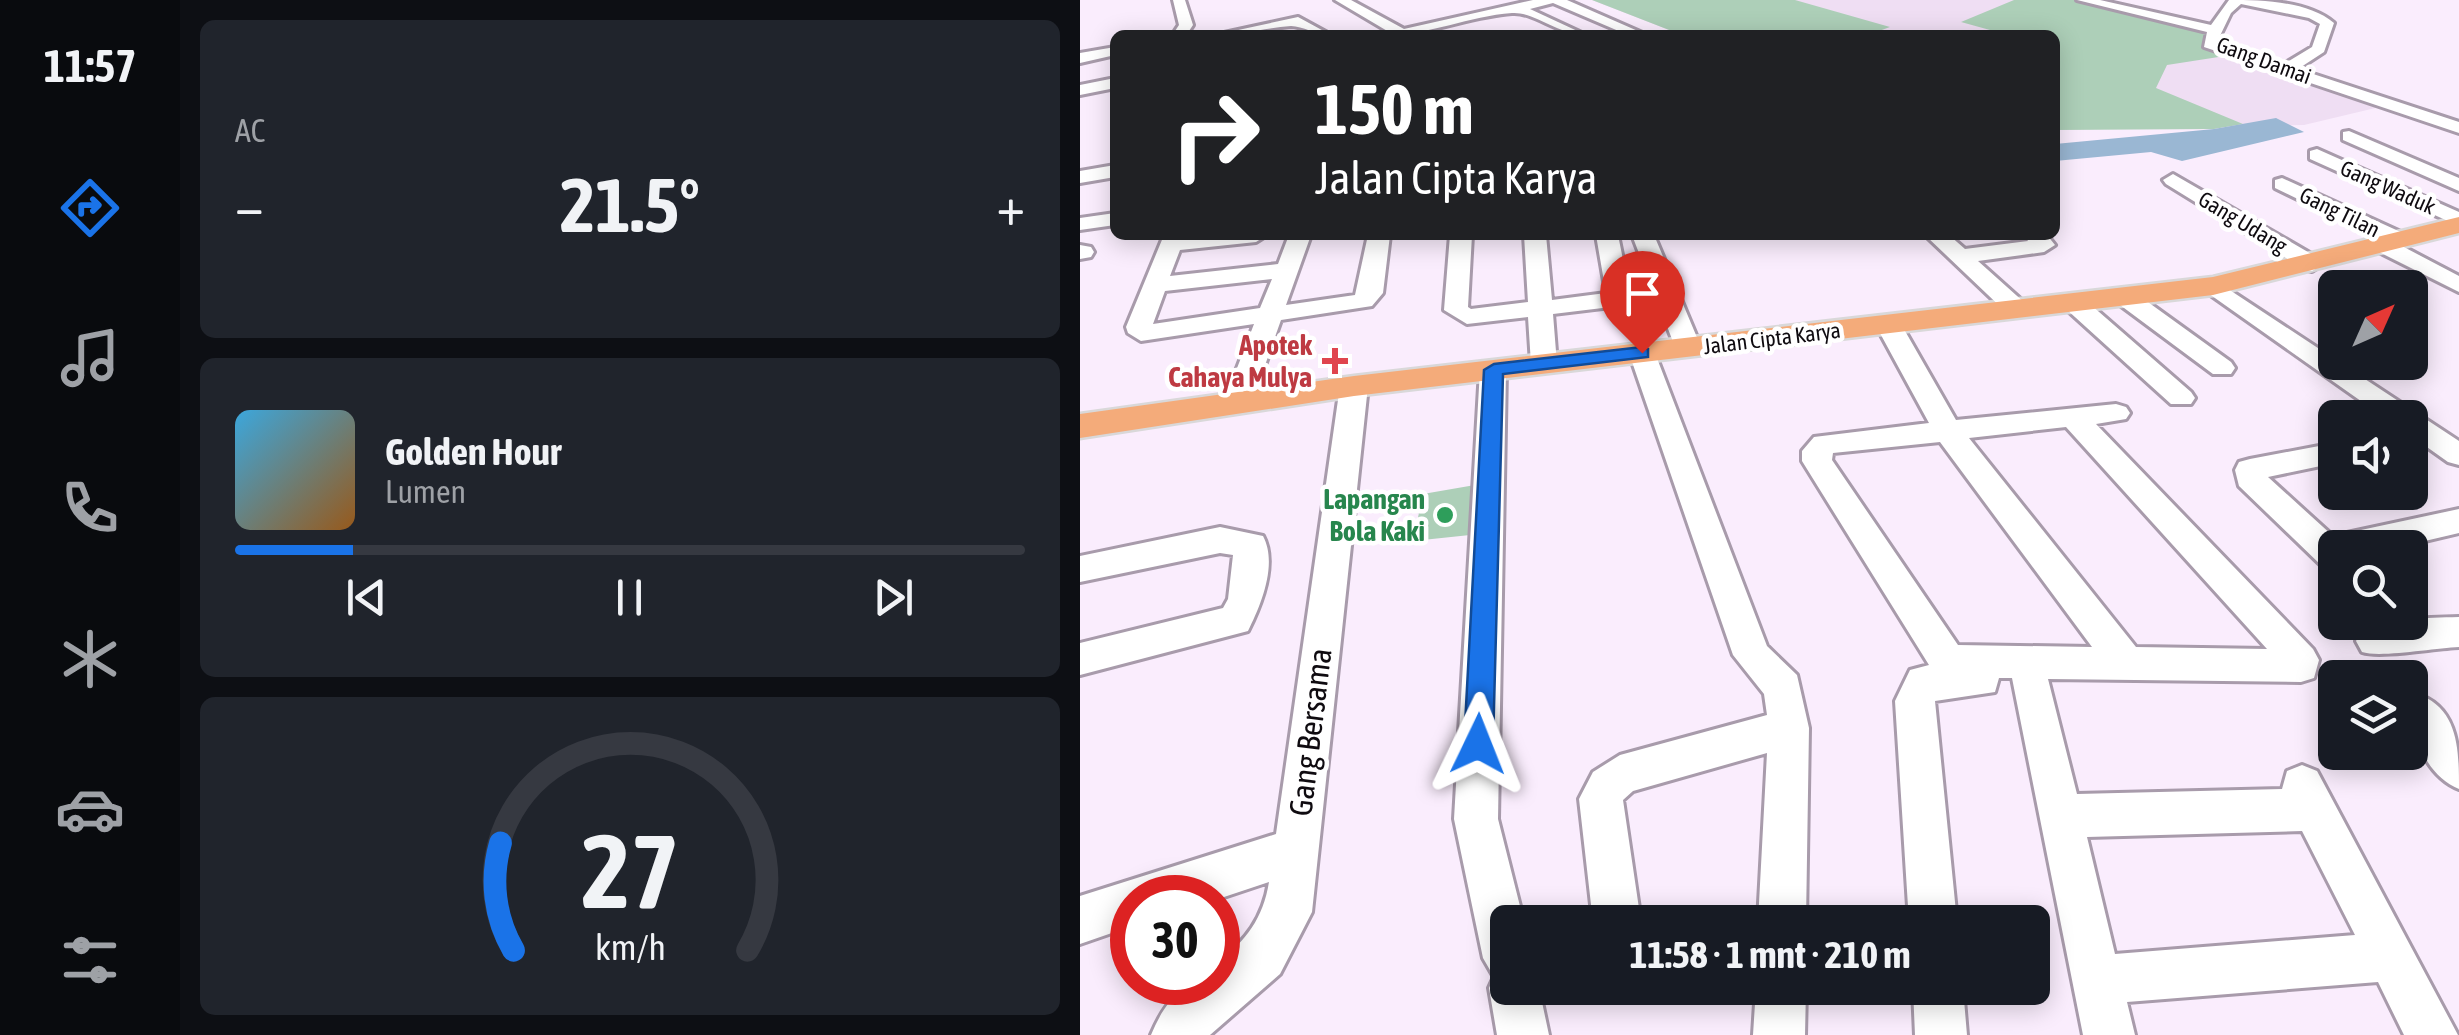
<!DOCTYPE html>
<html lang="id">
<meta charset="utf-8">
<style>
:root{--surface:#171b24;--page:#20242c;--text:#f1f3f6;--muted:#9ea1a6;--line:#363941;--accent:#1a73e8}
body{margin:0;font-family:"Asap Condensed",sans-serif;background:var(--page);color:var(--text);height:100vh;display:flex;flex-direction:column;font-size:38px;white-space:nowrap}
*{box-sizing:border-box;margin:0}
p{font-size:32px;color:var(--muted)}
.icon{flex:none;width:55px;height:55px;fill:none;stroke:currentColor;stroke-width:2;stroke-linecap:round;stroke-linejoin:round}
.map{position:relative;flex:1;overflow:hidden}
.panel{display:flex;flex-direction:column;gap:20px;padding:20px;background:#0d0f14;width:900px}
.panel>*{flex:none}
.hud{position:absolute;left:30px;top:30px;width:950px;height:210px;border-radius:15px;box-shadow:0 5px 25px #0003;background:#202124;color:#fff;overflow:hidden}
.needle{width:65px;rotate:45deg}
.controls{position:absolute;left:1238px;top:270px;display:grid;gap:20px}
.controls a{display:grid;place-items:center;width:110px;height:110px;border-radius:15px;background:var(--surface);box-shadow:0 5px 25px #0003;font-size:50px}
.speed{position:absolute;left:30px;top:875px;display:flex;gap:20px;font-size:50px;font-weight:700;text-align:center}
.speed>*{display:grid;place-content:center;width:130px;height:130px;border-radius:50%;background:var(--surface);box-shadow:0 5px 25px #0003;line-height:1}
.speed .limit{border:15px solid #d22;background:#fff;color:#111}
.pin{position:absolute;display:grid;place-items:center;width:85px;height:85px;color:#fff;margin:-102px -42px;border-radius:50% 50% 50% 0;rotate:-45deg;box-shadow:0 0 10px #0007}
.pin .icon{rotate:45deg}
.me{position:absolute;width:110px;margin:-55px;rotate:2deg;stroke-linejoin:round;filter:drop-shadow(0 0 8px #0008)}
.turn{display:flex;align-items:center;gap:35px;height:210px;padding:0 40px;font-size:45px}
.turn .icon{width:130px;height:130px;stroke-width:2.5}
.turn b{display:block;font-size:70px;line-height:85px}
.big{font-size:75px;font-weight:700;line-height:1.1}
.panel .widget{flex:1;display:flex;flex-direction:column;justify-content:center;gap:15px;min-width:0;padding:0 35px;border-radius:15px;background:var(--page)}
.panel .dial{align-items:center;gap:0}
.dial svg{height:260px;overflow:visible;fill:none;stroke:var(--line);stroke-width:7;stroke-linecap:round;text-anchor:middle}
.dial text{fill:var(--text);stroke:none}
.song{display:flex;align-items:center;gap:30px}
.cover{width:120px;height:120px;border-radius:15px;background:linear-gradient(135deg,hsl(200 70% 55%),hsl(30 70% 35%))}
.played{height:10px;border-radius:5px;background:linear-gradient(90deg,var(--accent) 15%,var(--line) 15%)}
.keys{display:flex;justify-content:space-around;direction:ltr}
.heat{display:flex;justify-content:space-between;align-items:center;font-size:55px;direction:ltr}
.trip{position:absolute;left:410px;top:905px;width:560px;height:100px;border-radius:15px;background:var(--surface);box-shadow:0 5px 25px #0003;font-weight:700;line-height:100px;text-align:center}
main{display:flex;flex:1;min-height:0}
.tab-bar{display:flex;flex-direction:column;width:180px;justify-content:space-around;align-items:center;background:#090b0e;color:var(--muted)}
.tab-bar .icon{width:70px;height:70px}
.tab-bar .selected{color:var(--accent)}
.tab-bar b{font-size:45px;color:var(--text)}
.map>svg:first-child{display:block}
</style>
<main>
<nav class="tab-bar">
<b>11:57</b>
<svg class="icon selected" aria-label="directions" viewBox="0 0 24 24"><path d="M12 3l9 9-9 9-9-9zM9 14v-3h6M13 9l2 2-2 2"/></svg>
<svg class="icon" aria-label="music" viewBox="0 0 24 24"><path d="M9 18V5l10-2v13"/><circle cx="6" cy="18" r="3"/><circle cx="16" cy="16" r="3"/></svg>
<svg class="icon" aria-label="phone" viewBox="0 0 24 24"><path d="M5 4h4l2 5-3 2q2 4 5 5l2-3 5 2v4C11 20 4 13 5 4z"/></svg>
<svg class="icon" aria-label="climate" viewBox="0 0 24 24"><path d="M12 3v18M4 7l16 10M4 17L20 7"/></svg>
<svg class="icon" aria-label="car" viewBox="0 0 24 24"><path d="M5 17H2v-5l4-1 3-4h7l3 4 3 1v5h-3M9 17h6M6 11h13"/><circle cx="7" cy="17" r="2"/><circle cx="17" cy="17" r="2"/></svg>
<svg class="icon" aria-label="filters" viewBox="0 0 24 24"><path d="M4 7h16M4 17h16"/><circle cx="9" cy="7" r="2"/><circle cx="15" cy="17" r="2"/></svg>
</nav>
<section class="panel">
<div class="widget"><p>AC</p>
<div class="heat"><a>−</a><b class="big">21.5°</b><a>+</a></div>
</div>
<div class="widget">
<div class="song"><i class="cover"></i><div><b>Golden Hour</b><p>Lumen</p></div></div>
<div class="played"></div>
<div class="keys"><svg class="icon" aria-label="previous" viewBox="0 0 24 24"><path d="M18 5L8 12l10 7zM5 5v14"/></svg><svg class="icon" aria-label="pause" viewBox="0 0 24 24"><path d="M8 5v14M16 5v14"/></svg><svg class="icon" aria-label="next" viewBox="0 0 24 24"><path d="M6 5l10 7-10 7zM19 5v14"/></svg></div>
</div>
<div class="widget dial"><svg viewBox="0 0 100 80">
<path d="M14 69A42 42 0 1 1 86 69"/>
<path d="M14 69A42 42 0 0 1 10 36" stroke="#1a73e8"/>
<text x="50" y="56" font-size="32" font-weight="700">27</text>
<text x="50" y="72" font-size="11">km/h</text>
</svg></div>
</section>
<div class="map">
<svg width="1379" height="1035" viewBox="0 0 1379 1035">
<rect width="100%" height="100%" fill="#faedfd"/>
<path fill="#efdef3" d="M512,0h491l305,105 -84,20 -249,5v-95h-373z"/>
<path fill="#adcfb8" d="M512,0h203l95,27 -22,8h-186z
M934,0h69l132,30 -6,14 16,12 -58,9 -11,23 87,36 -29,5 -159,1v-95h-47l-47,-13z
M395,485l-5,50 -57,6 10,-47z"/>
<path fill="#9ab7d3" d="M1196,118l28,14 -122,29 -31,-9 -96,9v-17l159,-15z"/>
<g fill="none" stroke-linecap="round" stroke-linejoin="round">
<g stroke="#a89bab" stroke-width="6">
<path id="minor" d="M93,0h12l8,25 -6,9 -12,-3 4,-6z
M255,0h16l53,29 129,-29h34l80,35h-19l-75,-32 -23,6 56,26c-27,0 -53,-24 -74,-22 -43,3 -82,22 -125,22l2,-3z
M997,0h23l111,25 18,-25c33,0 79,1 105,23l-10,29 -26,17 161,53v11l-255,-86 3,-15zM1161,4l68,14 11,6 -8,23 -28,17 -67,-22 14,-29z
M218,17l33,18c-16,0 -28,-9 -40,-9 -26,2 -50,9 -76,9z
M35,47v8l-35,8v-10z
M35,78v10l-35,7v-10z
M1269,131l110,47v13l-116,-51v-8z
M1237,149l142,63v14l-149,-67v-8z
M35,165v12l-35,6v-12z
M1093,174l147,85 3,5 -11,7 -8,-2 -138,-85 -3,-4z
M1202,178l123,56 3,5 -8,6 59,31v16l-88,-44 -3,-5 8,-6 -101,-49v-8z
M35,213v12l-35,5v-12z
M84,235h103l-11,7 -76,8 -10,26 108,-12 11,-29h22l-25,70 69,-10 13,-60h22l-7,58 -11,13 -91,14 -29,82 -4,6h-20l-4,-6 30,-78 -113,17 -13,-8 -2,-6zM192,279l-12,29 -107,16 12,-33z
M370,235h22l-4,72 3,2 57,-7 -4,-67h22l6,65 54,-7 -10,-58h22l13,64 -12,7 -66,8 4,50 -4,6h-18l-4,-6 -3,-47 -61,7 -23,-14z
M552,235h22l47,112 -4,6 -9,2 -13,-8z
M845,235h24l16,14 63,-8 -4,-6h23l8,10 -11,7 -66,9 48,43 3,5 -3,5h-18z
M0,245l11,2 3,5 -3,5 -11,2z
M1133,279l246,162v24l-11,-3 -38,-27v-17h-25l-180,-127 -4,-5z
M1045,290l9,2 97,70 4,6 -4,6h-18l-97,-72 -3,-5 3,-5z
M994,296l9,2 108,94 4,6 -4,6h-20l-106,-96 -3,-5z
M808,316l13,8 55,96 160,-16 10,3 4,6 -4,6 -30,5 217,225 6,11 -5,18 -13,4 -253,-3 29,115 205,-5 5,-18 15,-6 15,6 141,264h-54l-26,-53 -251,20 8,33h-52l-71,-357h-13l-4,14 -60,9 22,221h-48l-14,-221 15,-31 19,-5 -127,-204v-10l12,-14 115,-14 -54,-99zM986,427l201,222 -131,-2 -167,-209zM860,442l152,205 -134,-2 -126,-185 1,-7zM1222,831l53,104 -240,19 -28,-117z
M562,345l13,8 112,293 30,29 12,53 -3,194h-48l9,-169 -134,38 -10,9 18,122h-48l-14,-123 14,-27 27,-17 147,-40 -3,-21 -31,-39 -104,-302z
M413,362l13,8 -8,449 26,103h-16v66h31l10,47h-52l-8,-47 5,-11 -11,-19 -29,-139 26,-449z
M274,377l10,3 4,6 -56,526 -32,62 -70,61h-59c14,-33 29,-53 67,-53v-19c28,-23 45,-44 51,-81l-51,17 -86,-1v28l-52,18v-48l196,-62 64,-448 4,-6z
M1255,443v20l-67,14 65,59 126,-27v24l-64,15h-60v23l-12,-4 -84,-81 -4,-16 4,-8 11,-3z
M140,527l43,9c15,28 -2,69 -15,95l-168,44v-32l143,-35 5,-9 5,-44 -13,-2 -140,29v-26z
M1379,617v30c-25,1 -79,11 -97,5l-6,-11 6,-11c33,-12 62,-12 97,-13z
M1342,696c37,15 37,57 37,93 -33,-13 -49,-56 -49,-88z
M676,988h50l-1,47h-52z
M833,988h50l4,47h-52z"/>
</g>
<g stroke="#d9d8d9" stroke-width="5">
<path id="major" d="M1379,217v16l-246,62 -859,101 -274,42v-24l274,-38 859,-99z"/>
</g>
<use href="#minor" fill="#fff" fill-rule="evenodd"/>
<use href="#major" fill="#f4ab7a" fill-rule="evenodd"/>
</g>
<path fill="#1a73e8" stroke="#114b97" stroke-width="2.5" d="M562,347l6,2v8l-145,17 -10,370 -4,9 -11,4 -10,-4 -4,-9 20,-374 10,-6z"/>
<path fill="#e0444e" stroke="#fff" stroke-width="4" d="M250 346h10v10h10v10h-10v10h-10v-10h-10v-10h10z"/>
<circle fill="#2e9e5b" stroke="#fff" stroke-width="4" cx="365" cy="515" r="10"/>
<g text-anchor="middle" dominant-baseline="central" stroke-width="9" stroke-linejoin="round" paint-order="stroke">
<g font-size="22" fill="#0f0b10" stroke="#fff">
<text transform="translate(1184 60) rotate(20)">Gang Damai</text>
<text transform="translate(1308 187) rotate(24)">Gang Waduk</text>
<text transform="translate(1260 212) rotate(26)">Gang Tilan</text>
<text transform="translate(1163 222) rotate(31)">Gang Udang</text>
<text transform="translate(692 338) rotate(-7)">Jalan Cipta Karya</text>
</g>
<g font-size="28" font-weight="bold" fill="#be3a42" stroke="#fff" text-anchor="end">
<text x="232" y="345">Apotek<tspan x="232" dy="32">Cahaya Mulya</tspan></text>
</g>
<g font-size="28" font-weight="bold" fill="#27864d" stroke="#fff" text-anchor="end">
<text x="345" y="499">Lapangan<tspan x="345" dy="32">Bola Kaki</tspan></text>
</g>
<g font-size="32" fill="#0f0b10" stroke="#fff">
<text transform="translate(230 732) rotate(-83)">Gang Bersama</text>
</g>
</g>
</svg>
<div class="controls">
<a><svg class="needle" viewBox="-14 -14 28 28"><path d="M0-13l5 13h-10z" fill="#e53935"/><path d="M0 13l5-13h-10z" fill="#9ea1a6"/></svg></a>
<a><svg class="icon" aria-label="sound" viewBox="0 0 24 24"><path d="M4 9h4l5-4v14l-5-4H4zM17 9q2 3 0 6"/></svg></a>
<a><svg class="icon" aria-label="search" viewBox="0 0 24 24"><circle cx="10" cy="10" r="6"/><path d="M15 15l6 6"/></svg></a>
<a><svg class="icon" aria-label="layers" viewBox="0 0 24 24"><path d="M12 4l9 5-9 5-9-5zM3 14l9 5 9-5"/></svg></a>
</div>
<div class="speed"><div class="limit">30</div></div>
<div class="pin" style="left:562px;top:353px;background:#d93025"><svg class="icon" aria-label="arrive" viewBox="0 0 24 24"><path d="M6 21V4h12l-3 4 3 4H6"/></svg></div>
<svg class="me" style="left:398px;top:744px" viewBox="-20 -20 40 40"><path d="M0-17L14 15 0 8-14 15z" fill="#1a73e8" stroke="#fff" stroke-width="4"/></svg>
<div class="trip">11:58 · 1 mnt · 210 m</div>
<div class="hud">
<div class="turn"><svg class="icon" aria-label="right" viewBox="0 0 24 24"><path d="M7 20v-9h11M14 6l5 5-5 5"/></svg><div><b>150 m</b>Jalan Cipta Karya</div></div>
</div>
</div>
</main>
